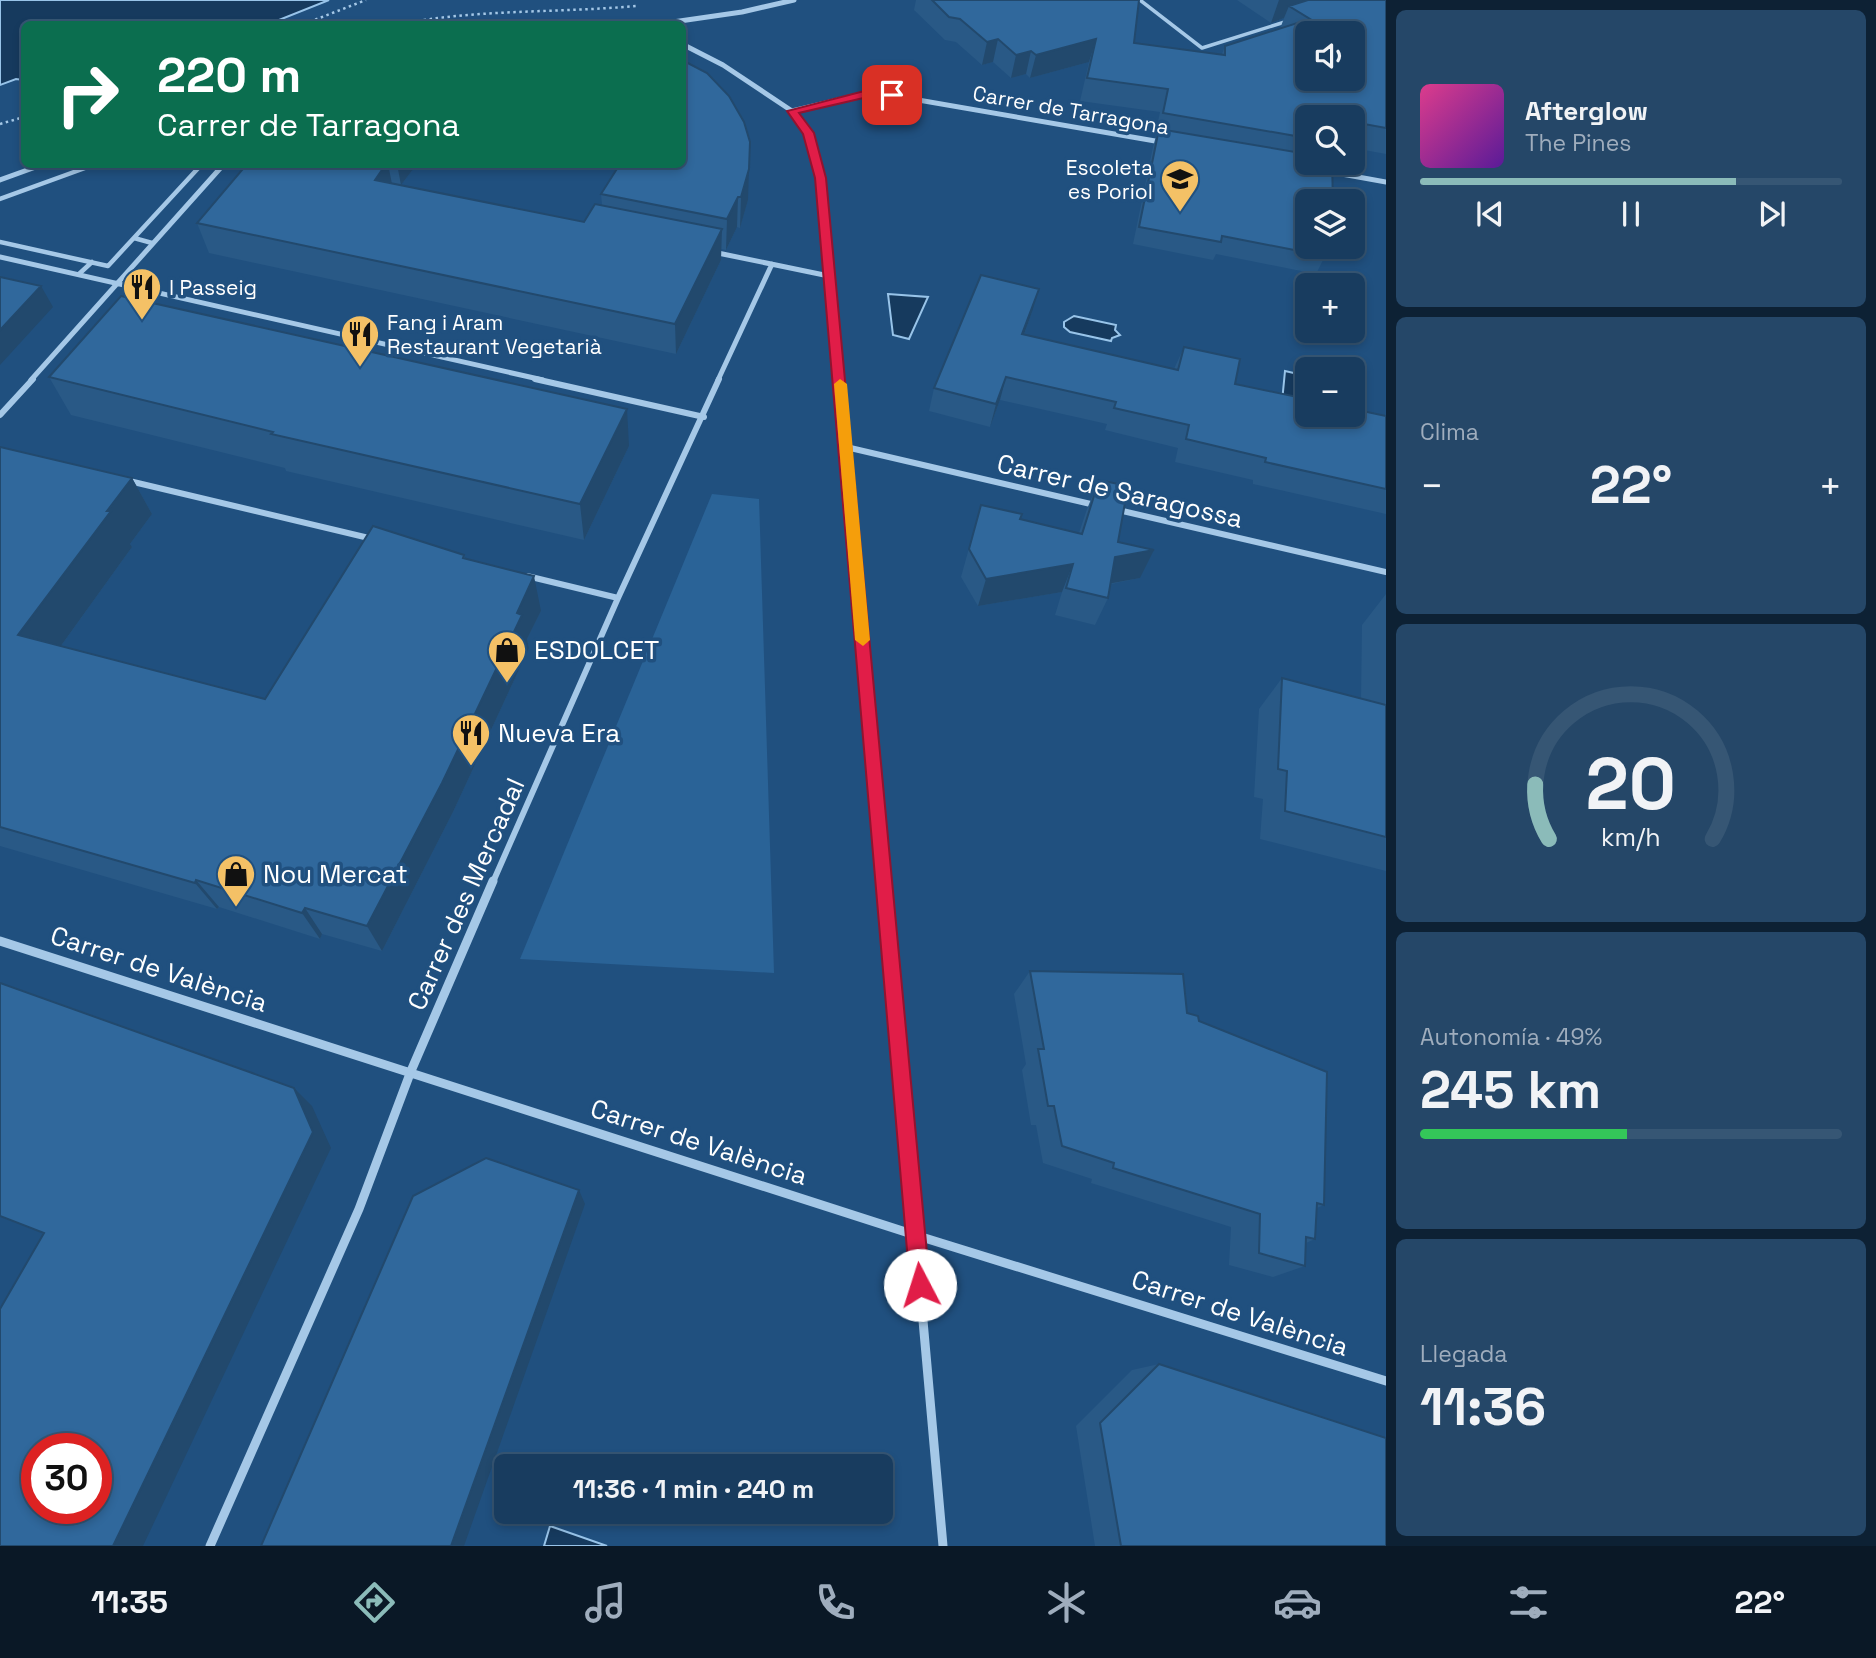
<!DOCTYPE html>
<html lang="es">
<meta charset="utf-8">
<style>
:root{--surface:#183c5f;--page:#254768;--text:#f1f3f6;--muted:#9fadbd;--line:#365674;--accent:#8bbbb9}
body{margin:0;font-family:"Space Grotesk",sans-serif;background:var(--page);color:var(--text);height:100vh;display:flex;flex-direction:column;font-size:26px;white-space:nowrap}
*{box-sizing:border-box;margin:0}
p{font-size:23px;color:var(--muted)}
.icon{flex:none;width:38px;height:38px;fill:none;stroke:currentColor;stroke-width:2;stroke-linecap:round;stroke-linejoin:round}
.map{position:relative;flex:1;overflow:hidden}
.sheet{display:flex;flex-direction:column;gap:10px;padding:10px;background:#0d2134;width:490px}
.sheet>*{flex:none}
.hud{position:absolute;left:21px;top:21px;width:665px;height:147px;border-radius:10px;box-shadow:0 4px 10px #0003,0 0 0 2px var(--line);background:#0b6e4f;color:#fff;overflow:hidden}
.tools{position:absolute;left:1295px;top:21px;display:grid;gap:14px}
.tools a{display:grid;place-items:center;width:70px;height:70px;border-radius:10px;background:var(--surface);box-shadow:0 4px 10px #0003,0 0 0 2px var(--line);font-size:35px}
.speed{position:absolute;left:21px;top:1433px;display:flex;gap:14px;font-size:35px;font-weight:700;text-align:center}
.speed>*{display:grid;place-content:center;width:91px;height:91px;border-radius:50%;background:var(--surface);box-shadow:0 4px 10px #0003,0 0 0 2px var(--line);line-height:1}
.speed .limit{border:10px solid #d22;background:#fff;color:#111}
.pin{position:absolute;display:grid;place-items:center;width:60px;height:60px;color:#fff;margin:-30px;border-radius:14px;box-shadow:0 4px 10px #0006}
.me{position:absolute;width:77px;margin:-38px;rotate:355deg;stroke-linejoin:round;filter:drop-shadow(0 0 5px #0008)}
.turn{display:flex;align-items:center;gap:24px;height:147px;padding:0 21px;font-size:32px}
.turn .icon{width:91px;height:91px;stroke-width:2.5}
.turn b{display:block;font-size:49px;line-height:60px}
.big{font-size:52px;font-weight:800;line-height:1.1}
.sheet .card{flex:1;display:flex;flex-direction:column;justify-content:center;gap:10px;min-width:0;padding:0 24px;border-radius:10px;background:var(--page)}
.sheet .dial{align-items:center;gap:0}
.dial svg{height:182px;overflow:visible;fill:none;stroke:var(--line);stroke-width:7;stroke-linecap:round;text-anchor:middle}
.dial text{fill:var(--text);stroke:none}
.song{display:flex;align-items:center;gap:21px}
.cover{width:84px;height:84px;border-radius:10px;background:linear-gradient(135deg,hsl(330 70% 55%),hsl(270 70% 35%))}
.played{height:7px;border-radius:4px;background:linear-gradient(90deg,var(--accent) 75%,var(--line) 75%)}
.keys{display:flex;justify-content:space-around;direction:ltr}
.heat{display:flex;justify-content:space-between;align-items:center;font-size:38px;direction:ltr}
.charge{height:10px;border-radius:5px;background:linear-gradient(90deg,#34c759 49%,var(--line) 0)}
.trip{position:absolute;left:494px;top:1454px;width:399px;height:70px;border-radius:10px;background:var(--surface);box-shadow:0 4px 10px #0003,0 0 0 2px var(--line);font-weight:800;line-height:70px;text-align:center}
.tab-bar{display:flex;height:112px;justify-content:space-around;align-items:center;background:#0a1826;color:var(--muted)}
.tab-bar .icon{width:49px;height:49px}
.tab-bar .selected{color:var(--accent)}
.tab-bar b{font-size:32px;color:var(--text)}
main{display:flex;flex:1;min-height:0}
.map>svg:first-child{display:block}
</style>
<main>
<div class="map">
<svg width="1386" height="1546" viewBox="0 0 1386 1546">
<rect width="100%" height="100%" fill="#20507f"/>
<path fill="#2a6397" d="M712,494l47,5 15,474 -254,-14z"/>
<path fill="#163a5e" stroke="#98c4e9" stroke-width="2" d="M0,0h329l-60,24h-245v56l-8,-1 -16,6z
M888,294l40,3 -19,42 -16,-4z
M1074,316l42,9 -1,5 5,5 -8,3 -1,3 -41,-9 -6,-5v-5z
M1285,371l22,5 -1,32 -24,-6z
M550,1526l57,20h-63z"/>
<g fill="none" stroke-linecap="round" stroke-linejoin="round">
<path stroke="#a5c8e7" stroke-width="2.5" stroke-dasharray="2.5 3.5" stroke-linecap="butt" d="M304,24l62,-24
M400,24c77,-15 158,-11 236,-18
M0,124l24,-7"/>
<path stroke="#a5c8e7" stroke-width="3.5" d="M1140,0l62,48 86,-27"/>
<path stroke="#a5c8e7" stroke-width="4.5" d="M0,199l96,-35
M134,238l18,5
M0,242l108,24 94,-102
M79,274l13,-12"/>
<path stroke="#a5c8e7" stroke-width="5" d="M659,24l83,-12 52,-12
M682,44l41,21 69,46 16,22 12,45 20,202
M792,111l80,-19 289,50
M1325,171l61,11
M0,180l44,-16
M713,252l116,24
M0,257l543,123
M31,380l193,-216
M718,380l54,-116"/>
<path stroke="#a5c8e7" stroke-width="6" d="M535,379l169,38
M840,379l45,503
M0,415l33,-36
M846,447l249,58
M125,480l248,59
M1114,509l272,63
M527,576l91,22
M493,882l125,-284 101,-219"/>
<path stroke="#a5c8e7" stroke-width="9" d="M884,881l59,665
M0,941l915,294 471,146
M210,1546l149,-337 52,-138 82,-190"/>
</g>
<path fill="#295986" d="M916,0h223l-5,43 88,11 3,-8 55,-17 4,-11 -13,5 -34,-23h149v154l-33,-6v-31h-46v46l18,93 -9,18 -100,-20 -3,6 -80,-16 20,-97 3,-11h-1l5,-24 -80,-11 9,-39 -59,16 -4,-4 -15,4 -18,-16 -11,3 -26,-23 -11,-2 -31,-30z
M247,164h170l-16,21 183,37 18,-17 -1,-11 81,-30 66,36 -8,28 -3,-1 -11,23 -5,-1v11l-45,94 -467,-101 -12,-30z
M1032,312l-8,23 150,34 10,-22 51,37 151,32v98l-133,-30v-4l-78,-18 3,-14 -73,-18 2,-6 -107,-24 -10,27 -61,-16 5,-23z
M49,377l580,69 -45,94 -298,-69 -1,-3 -214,-53z
M0,447l132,31 20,36 -22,30 2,3 -71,99 204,53 199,-144 1,3 76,53 -14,28 2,9 -76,164 -71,139 -60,-17 -2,5 -101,-32 -2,2 -217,-63z
M1099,480l19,62 22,36 -29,6 -3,14 -13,27 -40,-10 7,-23 -84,14 -17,-29 20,-72 39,14 59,14 8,-24z
M1386,594v277l-126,-32 3,-40 -9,-2 5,-88 23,-31 79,21 1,-74z
M1030,971l157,42 12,8 125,184 -7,3 -2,31 -9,4 -1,23 -32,11 -44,-12 2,-38 -140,-44 1,-4 -49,-16 -7,-38h-5l-9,-55 4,-6 -12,-70z
M1159,1364l227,182h-291l-19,-120 56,-56z"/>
<path fill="#22496d" d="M1279,0h65l-55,6 -5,12 -13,5z
M998,39l-5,23 -11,3 5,-23z
M1096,39l-7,23 -59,16 6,-23z
M1031,51l-5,23 -15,4 5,-23z
M386,164h2l6,30 -19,-14z
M397,164h20l-16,21z
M749,169l-1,31 -8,28 1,-31z
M738,197l-1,30 -11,23 1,-31z
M722,229l-1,31 -45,94 -1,-30z
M41,286l12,21 -53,58v-35z
M1039,289l-7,23 -16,45 6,-23z
M1006,377l-6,23 -10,27 6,-23z
M627,409l2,37 -45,94 -4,-36z
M132,478l20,36 -22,30 2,3 -87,121 -27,-33z
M1154,550l-14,28 -38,7 13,-28z
M1073,564l-11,28 -84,14 8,-27z
M534,576l7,35 -14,28 2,9 -76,164 -71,139 -15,-25z
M196,880l23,27 -2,2 -22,-26z
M305,908l17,26 -2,5 -18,-26z
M294,1088l18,18 19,42 -188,398h-30z
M579,1190l6,14 -121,342h-13z"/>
<path fill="#30689c" stroke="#22496d" stroke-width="2" fill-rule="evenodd" d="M932,0h207l-5,43 91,12v-9l85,-27 -21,-13 19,-6h78v128l-33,-6v-5h-46v21l-144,-25 5,-24 -81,-11 9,-39 -60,16 -5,-4 -15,4 -18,-16 -11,3 -27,-23 -11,-2zM1307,33h46v46h-46z
M540,23l20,1h-47z
M682,60l25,13 22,23 15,26 6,20 -1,27 -8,28h-3l-11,22 -126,-25 19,-30h62z
M1159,129l148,25v9h25l1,38h-26v46h20l-2,9 -103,-20 -1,6 -82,-15z
M247,164h139l-11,16 209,42 11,-18 127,25 -47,95 -478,-101z
M981,275l58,14 -17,45 156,36 6,-23 56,12 -5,25 72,15v16h46v-6l33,7v73l-121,-27 1,-4 -80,-19 3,-14 -75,-17 2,-6 -110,-25 -10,27 -62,-16z
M0,277l41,9 -41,44z
M121,296l506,113 -47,95 -309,-70 2,-2 -224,-55z
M0,447l132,31 -25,33h4l-93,124 247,64 108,-173 91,29 -1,3 71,18 -17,37 5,2 -80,168 -75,143 -62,-18 -3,5 -106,-33 -1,3 -195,-56z
M1099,480l29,6 -10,56 36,8 -39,7 -7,41 -42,-10 7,-24 -87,15 -17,-30 12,-44 41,9 -2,5 62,15z
M1282,678l104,27v132l-101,-26 2,-40 -9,-2z
M1030,971l153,3 4,39 11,3 1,5 128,51 -3,133 -7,-2 -2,36 -9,-2 -1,29 -46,-13 1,-39 -147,-46 1,-5 -52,-17 -8,-40h-6l-10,-57h6z
M0,983l294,105 19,44 -200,414h-113v-237l44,-76 -44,-17zM37,1449h59v59h-59z
M486,1158l93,32 -128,356h-190l152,-350z
M1159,1364l227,74v108h-265l-21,-123z"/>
<path fill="#e11d48" stroke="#92132f" stroke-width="2" d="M872,89l25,6 -5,3 -20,-2 -73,17 15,20 12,45 104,1107 -3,7 -7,3 -7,-3 -3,-7 -95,-1107 -12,-44 -16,-23z"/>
<path fill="#f59e0b" d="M840,379l7,5 23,256 -7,6 -8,-6 -21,-256z"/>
<defs>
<g id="school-pin" transform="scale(2.0125)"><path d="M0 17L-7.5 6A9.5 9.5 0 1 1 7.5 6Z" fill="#f4c166" stroke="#20507f"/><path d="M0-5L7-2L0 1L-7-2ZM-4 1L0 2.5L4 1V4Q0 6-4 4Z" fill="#111"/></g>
<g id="restaurant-pin" transform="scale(2.0125)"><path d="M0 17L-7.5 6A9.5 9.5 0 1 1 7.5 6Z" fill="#f4c166" stroke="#20507f"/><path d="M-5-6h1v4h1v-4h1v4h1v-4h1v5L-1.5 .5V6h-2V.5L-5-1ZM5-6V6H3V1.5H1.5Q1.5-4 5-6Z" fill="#111"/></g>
<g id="shop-pin" transform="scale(2.0125)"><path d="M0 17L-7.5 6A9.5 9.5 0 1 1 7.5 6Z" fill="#f4c166" stroke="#20507f"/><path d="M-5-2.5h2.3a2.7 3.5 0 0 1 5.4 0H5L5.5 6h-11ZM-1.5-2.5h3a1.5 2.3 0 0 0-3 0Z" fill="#111"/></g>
</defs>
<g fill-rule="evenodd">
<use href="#school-pin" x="1180" y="179"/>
<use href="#restaurant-pin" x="142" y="287"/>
<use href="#restaurant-pin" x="360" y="334"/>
<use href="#shop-pin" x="507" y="650"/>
<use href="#restaurant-pin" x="471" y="733"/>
<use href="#shop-pin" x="236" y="874"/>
</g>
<g text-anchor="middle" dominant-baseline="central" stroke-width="7" stroke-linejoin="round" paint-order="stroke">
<g font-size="21" fill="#fff" stroke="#20507f">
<text transform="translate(1071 110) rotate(10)">Carrer de Tarragona</text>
</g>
<g font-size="21" fill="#fff" stroke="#20507f" text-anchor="start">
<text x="1153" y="167" text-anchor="end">Escoleta<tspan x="1153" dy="24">es Poriol</tspan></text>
<text x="169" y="287">l Passeig</text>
<text x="387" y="322">Fang i Aram<tspan x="387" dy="24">Restaurant Vegetarià</tspan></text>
</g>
<g font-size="26" fill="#fff" stroke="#20507f">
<text transform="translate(1120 491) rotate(13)">Carrer de Saragossa</text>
<text transform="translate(466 894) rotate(-66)">Carrer des Mercadal</text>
<text transform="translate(159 969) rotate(18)">Carrer de València</text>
<text transform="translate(699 1142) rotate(18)">Carrer de València</text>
<text transform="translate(1240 1313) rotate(18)">Carrer de València</text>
</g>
<g font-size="26" fill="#fff" stroke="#20507f" text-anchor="start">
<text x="534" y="650">ESDOLCET</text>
<text x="498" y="733">Nueva Era</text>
<text x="263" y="874">Nou Mercat</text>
</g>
</g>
</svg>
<div class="tools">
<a><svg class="icon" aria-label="sound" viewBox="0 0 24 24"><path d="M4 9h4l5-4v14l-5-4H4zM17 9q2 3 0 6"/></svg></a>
<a><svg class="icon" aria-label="search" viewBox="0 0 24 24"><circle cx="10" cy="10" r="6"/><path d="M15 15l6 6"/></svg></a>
<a><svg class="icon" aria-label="layers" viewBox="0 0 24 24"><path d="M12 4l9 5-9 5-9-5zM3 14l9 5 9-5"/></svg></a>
<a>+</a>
<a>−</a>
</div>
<div class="speed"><div class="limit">30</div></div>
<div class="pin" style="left:892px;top:95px;background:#d93025"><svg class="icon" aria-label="arrive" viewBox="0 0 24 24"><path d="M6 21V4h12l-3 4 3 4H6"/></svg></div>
<svg class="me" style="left:920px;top:1285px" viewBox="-20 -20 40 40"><circle r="19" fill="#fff"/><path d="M0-13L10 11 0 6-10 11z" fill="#e11d48"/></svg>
<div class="trip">11:36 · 1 min · 240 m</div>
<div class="hud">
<div class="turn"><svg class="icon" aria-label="right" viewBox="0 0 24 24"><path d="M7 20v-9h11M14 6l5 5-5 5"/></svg><div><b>220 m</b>Carrer de Tarragona</div></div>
</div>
</div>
<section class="sheet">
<div class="card">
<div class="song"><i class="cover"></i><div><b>Afterglow</b><p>The Pines</p></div></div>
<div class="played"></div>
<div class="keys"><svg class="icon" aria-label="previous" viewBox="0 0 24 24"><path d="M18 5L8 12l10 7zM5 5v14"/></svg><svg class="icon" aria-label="pause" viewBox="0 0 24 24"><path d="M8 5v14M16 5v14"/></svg><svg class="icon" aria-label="next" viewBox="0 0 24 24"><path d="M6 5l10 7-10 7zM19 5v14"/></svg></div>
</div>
<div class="card"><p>Clima</p>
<div class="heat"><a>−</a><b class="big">22°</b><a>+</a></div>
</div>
<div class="card dial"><svg viewBox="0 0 100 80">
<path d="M14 69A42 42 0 1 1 86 69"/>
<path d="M14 69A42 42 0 0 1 8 45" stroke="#8bbbb9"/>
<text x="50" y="56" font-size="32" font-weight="700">20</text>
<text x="50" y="72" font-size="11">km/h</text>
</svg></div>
<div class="card"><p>Autonomía · 49%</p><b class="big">245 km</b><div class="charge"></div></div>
<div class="card"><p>Llegada</p><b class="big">11:36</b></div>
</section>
</main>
<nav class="tab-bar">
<b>11:35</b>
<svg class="icon selected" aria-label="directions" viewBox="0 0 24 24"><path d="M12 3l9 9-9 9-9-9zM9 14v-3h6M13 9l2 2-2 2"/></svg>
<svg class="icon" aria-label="music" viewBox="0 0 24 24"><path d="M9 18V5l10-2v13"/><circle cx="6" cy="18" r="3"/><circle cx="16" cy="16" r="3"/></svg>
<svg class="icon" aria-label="phone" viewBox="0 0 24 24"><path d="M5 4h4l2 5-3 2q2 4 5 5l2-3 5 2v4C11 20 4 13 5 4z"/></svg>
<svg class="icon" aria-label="climate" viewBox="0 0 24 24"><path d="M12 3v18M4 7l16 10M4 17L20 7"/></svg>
<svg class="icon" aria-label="car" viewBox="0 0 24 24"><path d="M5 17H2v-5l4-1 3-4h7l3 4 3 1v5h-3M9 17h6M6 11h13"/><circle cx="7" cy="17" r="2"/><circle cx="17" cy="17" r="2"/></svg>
<svg class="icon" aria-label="filters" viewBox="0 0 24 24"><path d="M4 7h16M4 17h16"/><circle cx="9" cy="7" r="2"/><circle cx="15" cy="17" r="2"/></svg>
<b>22°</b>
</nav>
